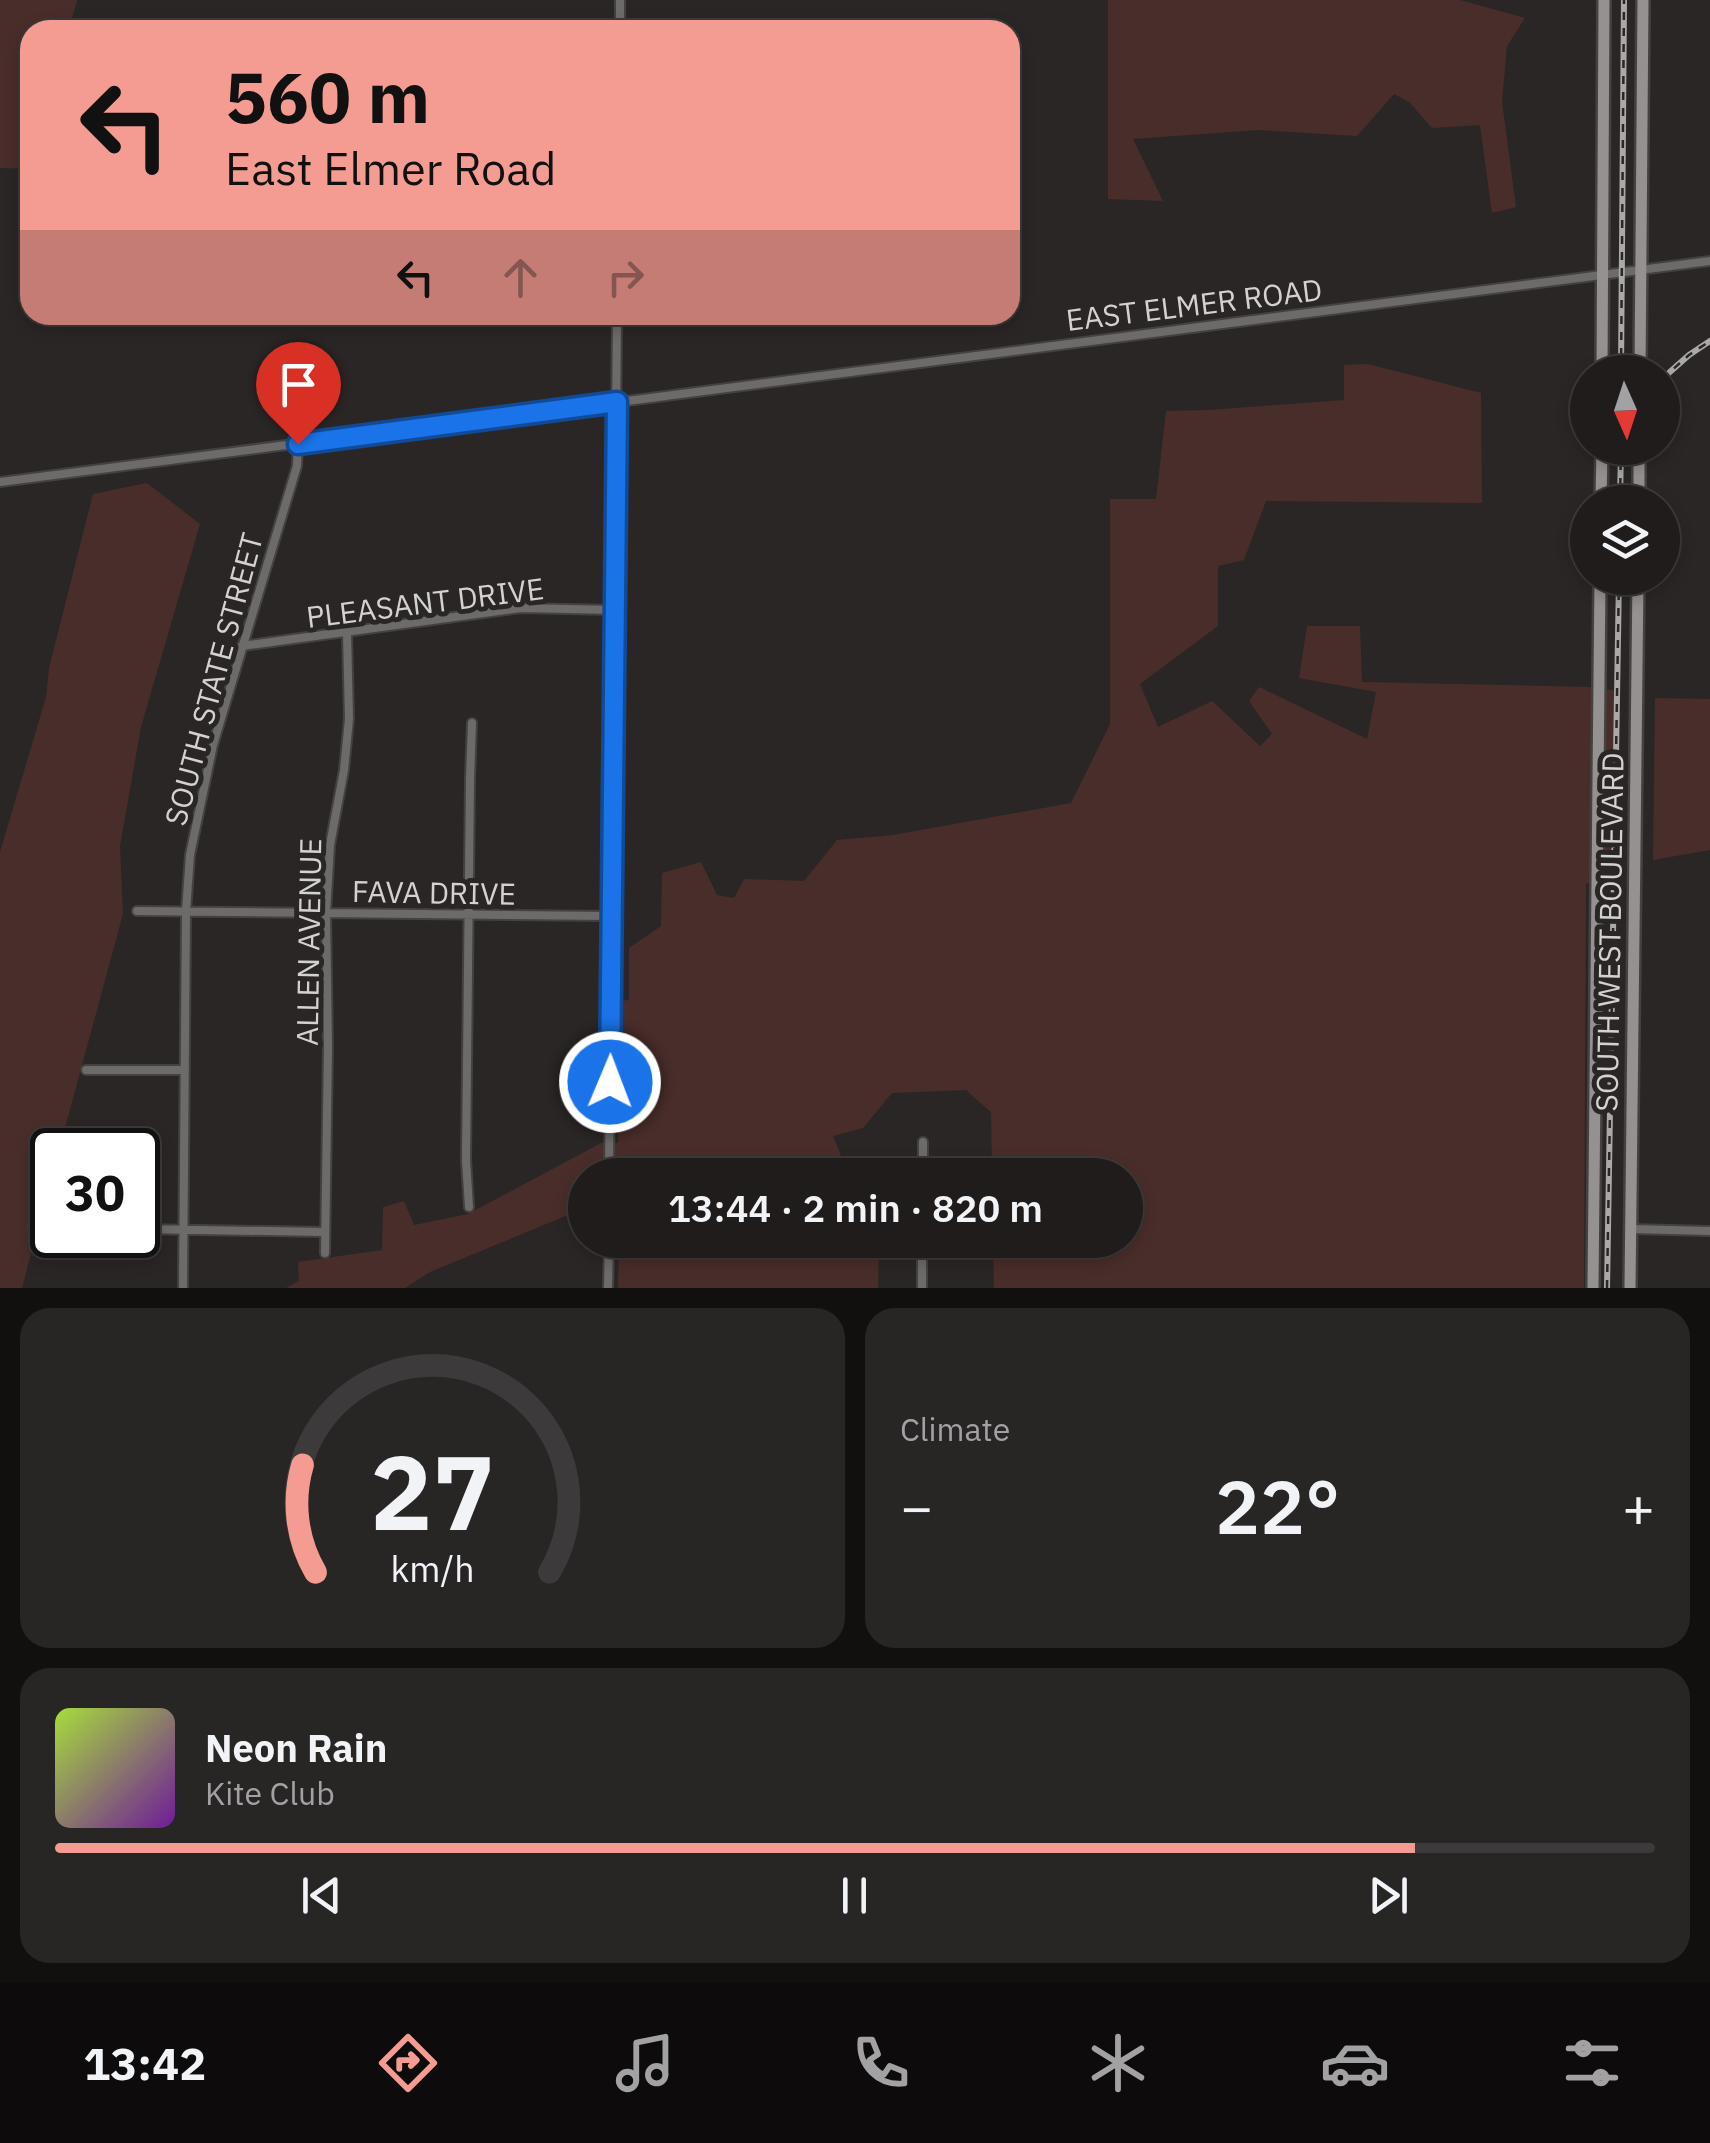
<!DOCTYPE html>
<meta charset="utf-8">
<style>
:root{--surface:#201c1c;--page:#282525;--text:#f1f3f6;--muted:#a2a1a3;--line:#3d3a3b;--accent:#f59c92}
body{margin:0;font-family:"IBM Plex Sans",sans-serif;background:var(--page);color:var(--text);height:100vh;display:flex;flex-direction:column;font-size:38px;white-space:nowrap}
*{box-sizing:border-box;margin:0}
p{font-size:32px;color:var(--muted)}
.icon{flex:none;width:55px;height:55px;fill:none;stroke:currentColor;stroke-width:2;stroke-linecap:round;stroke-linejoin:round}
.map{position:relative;height:1288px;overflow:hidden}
.drawer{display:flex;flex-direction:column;gap:20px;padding:20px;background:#120f0f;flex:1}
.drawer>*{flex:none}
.banner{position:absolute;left:20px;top:20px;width:1000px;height:305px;border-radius:30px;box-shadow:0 5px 15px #0003,0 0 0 2px var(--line);background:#f59c92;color:#111;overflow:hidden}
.needle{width:65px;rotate:177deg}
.fabs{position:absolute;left:1570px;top:355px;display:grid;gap:20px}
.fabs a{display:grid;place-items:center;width:110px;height:110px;border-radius:50%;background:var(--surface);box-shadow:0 5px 15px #0003,0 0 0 2px var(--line);font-size:50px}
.speed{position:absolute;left:30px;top:1128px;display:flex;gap:20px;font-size:50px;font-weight:700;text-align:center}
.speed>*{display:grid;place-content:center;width:130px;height:130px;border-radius:50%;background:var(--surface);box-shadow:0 5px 15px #0003,0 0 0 2px var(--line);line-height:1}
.speed .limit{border:5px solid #111;border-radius:15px;background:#fff;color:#111}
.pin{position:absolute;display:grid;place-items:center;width:85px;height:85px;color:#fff;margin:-102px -42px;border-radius:50% 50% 50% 0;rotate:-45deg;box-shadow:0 0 10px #0007}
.pin .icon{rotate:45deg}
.me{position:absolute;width:110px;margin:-55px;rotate:1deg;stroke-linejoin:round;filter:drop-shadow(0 0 8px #0008)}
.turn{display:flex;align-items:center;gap:35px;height:210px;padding:0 40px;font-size:45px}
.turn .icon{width:130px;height:130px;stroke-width:2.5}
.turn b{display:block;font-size:70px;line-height:85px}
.lanes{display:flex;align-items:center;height:95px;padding:0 40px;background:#0003;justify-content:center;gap:50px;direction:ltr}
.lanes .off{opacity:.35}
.big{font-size:75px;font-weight:600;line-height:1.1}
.drawer .widget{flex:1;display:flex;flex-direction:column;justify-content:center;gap:15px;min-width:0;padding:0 35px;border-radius:30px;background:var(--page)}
.drawer .dial{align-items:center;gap:0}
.dial svg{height:260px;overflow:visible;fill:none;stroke:var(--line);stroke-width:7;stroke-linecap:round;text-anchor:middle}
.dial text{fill:var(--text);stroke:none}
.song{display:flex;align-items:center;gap:30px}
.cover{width:120px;height:120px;border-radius:15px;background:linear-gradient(135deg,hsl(80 70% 55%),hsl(280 70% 35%))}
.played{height:10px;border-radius:5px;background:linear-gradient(90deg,var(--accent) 85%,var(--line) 85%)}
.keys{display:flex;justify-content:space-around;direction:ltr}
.heat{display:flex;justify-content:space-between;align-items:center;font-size:55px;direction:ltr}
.drawer .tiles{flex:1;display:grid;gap:20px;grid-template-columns:1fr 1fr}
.widget:last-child{grid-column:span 2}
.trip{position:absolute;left:568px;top:1158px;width:575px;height:100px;border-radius:50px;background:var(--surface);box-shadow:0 5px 15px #0003,0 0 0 2px var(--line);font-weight:600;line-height:100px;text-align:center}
.tabs{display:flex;height:160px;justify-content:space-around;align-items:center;background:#0d0b0b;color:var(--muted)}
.tabs .icon{width:70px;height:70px}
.tabs .selected{color:var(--accent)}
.tabs b{font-size:45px;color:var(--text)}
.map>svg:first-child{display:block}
</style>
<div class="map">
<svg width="1710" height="1288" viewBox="0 0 1710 1288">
<rect width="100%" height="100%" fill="#2a2625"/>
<path fill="#492d2a" d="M0,0h77l-8,30h-39v139l-30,-1z
M1108,0h352l65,18 -18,28 -5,56 14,105 -24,6 -12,-88 -48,3 -23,-26 -15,-8 -37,42 -99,-6 -125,9 30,62 -55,-2z
M1368,364l113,29 1,110 -216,-2 -22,59 -26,6v60l-78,58 18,43 54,-26 48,45 12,-12 -23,-33 10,-14 108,52 9,-47 -77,-14 8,-52h53l2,56 230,5 26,4 -2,181 -30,12 -2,404h-590l-1,-48h132v-65h-133l-1,-63 -25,-22 -74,3 -29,35 -30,8 10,25 37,3v11h-295v33l-155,64 -25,16h-119l13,-7 -1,-19 84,-12 1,-43 21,-6 10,24 54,-11 133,-71h17v-142l11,-1v-52l32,-22 1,-53 39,-11 16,33 17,3 10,-19 60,2 33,-41 56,-5 178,-32 39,-79v-225h46l10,-88 43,-1 135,-10v-35z
M147,483l53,41 -59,203 -21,119 3,68 -64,236h-7v25l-30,113h-22v-436l46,-155 3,-29 44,-174z
M1655,698l55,1v151l-57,10z
M619,1240h260l-1,48h-260z"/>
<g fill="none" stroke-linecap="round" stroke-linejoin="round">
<g stroke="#454141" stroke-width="12">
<path id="street" d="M620,30v-30
M0,482l1710,-221
M242,646l278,-38 94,2
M137,911l474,5
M86,1070h99
M609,1175l8,-860
M923,1175v-33
M469,1207l-3,-47 4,-381 2,-56
M33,1227h19
M138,1229l187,3
M1631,1229l79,2
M325,1253l3,-206 -2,-134 4,-68 14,-75 5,-51 -2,-86
M183,1288l3,-377 4,-56 23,-110 84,-279 1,-22
M608,1288l1,-48
M922,1288v-48"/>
</g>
<g stroke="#454141" stroke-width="16">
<path id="secondary" d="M1602,372l2,-372
M1640,372l3,-372
M1601,502l1,-54
M1639,502v-54
M1593,1288l7,-710
M1630,1288l8,-710"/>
</g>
<use href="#street" stroke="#6d6a6a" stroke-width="8"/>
<use href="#secondary" stroke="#959190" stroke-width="11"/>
<g stroke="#aba8a8" stroke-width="6">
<path id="rail" d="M1621,372l3,-372
M1662,379l27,-24 21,-14
M1620,502l1,-54
M1607,1288l12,-710"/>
</g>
<use href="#rail" stroke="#2a2625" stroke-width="2.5" stroke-dasharray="8" stroke-linecap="butt"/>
</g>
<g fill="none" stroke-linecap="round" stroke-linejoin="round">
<g stroke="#114b97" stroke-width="25">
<path id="route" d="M298,444l319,-42 -7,680"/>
</g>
<use href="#route" stroke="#1a73e8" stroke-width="18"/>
</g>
<g text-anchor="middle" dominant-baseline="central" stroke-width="10" stroke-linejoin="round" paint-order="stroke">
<g font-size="30" fill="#d4d1d1" stroke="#2a2625">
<text transform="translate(1194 304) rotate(-7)">EAST ELMER ROAD</text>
<text transform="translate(425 602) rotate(-7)">PLEASANT DRIVE</text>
<text transform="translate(213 679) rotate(-75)">SOUTH STATE STREET</text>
<text transform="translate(434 892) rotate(1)">FAVA DRIVE</text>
<text transform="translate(1609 932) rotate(-89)">SOUTH WEST BOULEVARD</text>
<text transform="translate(308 942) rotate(-89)">ALLEN AVENUE</text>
</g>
</g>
</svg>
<div class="fabs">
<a><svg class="needle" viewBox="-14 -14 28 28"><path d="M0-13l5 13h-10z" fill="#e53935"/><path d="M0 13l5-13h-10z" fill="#a2a1a3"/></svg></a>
<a><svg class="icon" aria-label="layers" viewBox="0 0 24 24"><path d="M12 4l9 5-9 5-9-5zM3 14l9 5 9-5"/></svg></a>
</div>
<div class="speed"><div class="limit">30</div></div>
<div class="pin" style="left:298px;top:444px;background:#d93025"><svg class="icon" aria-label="arrive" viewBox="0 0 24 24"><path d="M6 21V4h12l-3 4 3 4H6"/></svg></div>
<svg class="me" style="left:610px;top:1082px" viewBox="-20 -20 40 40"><circle r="17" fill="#1a73e8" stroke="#fff" stroke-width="3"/><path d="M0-11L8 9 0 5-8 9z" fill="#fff"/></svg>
<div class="trip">13:44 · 2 min · 820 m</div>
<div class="banner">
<div class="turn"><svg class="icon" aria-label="left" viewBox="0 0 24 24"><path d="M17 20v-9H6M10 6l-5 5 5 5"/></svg><div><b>560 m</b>East Elmer Road</div></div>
<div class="lanes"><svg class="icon" aria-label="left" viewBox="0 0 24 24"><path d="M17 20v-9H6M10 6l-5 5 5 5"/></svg><svg class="icon off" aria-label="ahead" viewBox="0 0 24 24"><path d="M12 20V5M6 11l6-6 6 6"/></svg><svg class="icon off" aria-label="right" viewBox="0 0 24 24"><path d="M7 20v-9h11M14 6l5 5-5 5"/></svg></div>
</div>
</div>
<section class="drawer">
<div class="tiles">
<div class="widget dial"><svg viewBox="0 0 100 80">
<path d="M14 69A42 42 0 1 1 86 69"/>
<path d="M14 69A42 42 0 0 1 10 36" stroke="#f59c92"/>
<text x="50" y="56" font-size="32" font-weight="700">27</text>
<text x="50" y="72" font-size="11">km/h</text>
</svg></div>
<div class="widget"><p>Climate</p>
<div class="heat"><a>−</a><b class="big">22°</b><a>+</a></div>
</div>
<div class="widget">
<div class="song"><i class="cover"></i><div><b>Neon Rain</b><p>Kite Club</p></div></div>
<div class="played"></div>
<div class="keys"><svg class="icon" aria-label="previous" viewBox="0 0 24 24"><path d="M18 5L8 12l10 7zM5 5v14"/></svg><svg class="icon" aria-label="pause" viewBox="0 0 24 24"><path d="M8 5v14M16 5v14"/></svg><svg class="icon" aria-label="next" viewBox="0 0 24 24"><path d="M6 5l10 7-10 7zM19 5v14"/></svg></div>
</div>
</div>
</section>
<nav class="tabs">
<b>13:42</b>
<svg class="icon selected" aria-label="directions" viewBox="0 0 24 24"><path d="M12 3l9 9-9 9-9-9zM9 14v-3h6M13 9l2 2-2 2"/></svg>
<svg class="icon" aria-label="music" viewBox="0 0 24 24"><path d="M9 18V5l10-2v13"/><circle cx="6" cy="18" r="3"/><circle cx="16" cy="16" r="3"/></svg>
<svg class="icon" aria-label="phone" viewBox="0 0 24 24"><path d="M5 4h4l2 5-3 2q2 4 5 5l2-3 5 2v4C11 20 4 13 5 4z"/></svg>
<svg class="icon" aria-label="climate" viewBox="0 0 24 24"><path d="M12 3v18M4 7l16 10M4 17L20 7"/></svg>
<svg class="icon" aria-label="car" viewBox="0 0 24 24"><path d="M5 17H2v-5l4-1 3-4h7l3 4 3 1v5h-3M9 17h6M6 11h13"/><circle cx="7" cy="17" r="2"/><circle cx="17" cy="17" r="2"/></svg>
<svg class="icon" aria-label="filters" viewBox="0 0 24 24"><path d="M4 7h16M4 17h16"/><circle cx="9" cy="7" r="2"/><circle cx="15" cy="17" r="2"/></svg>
</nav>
